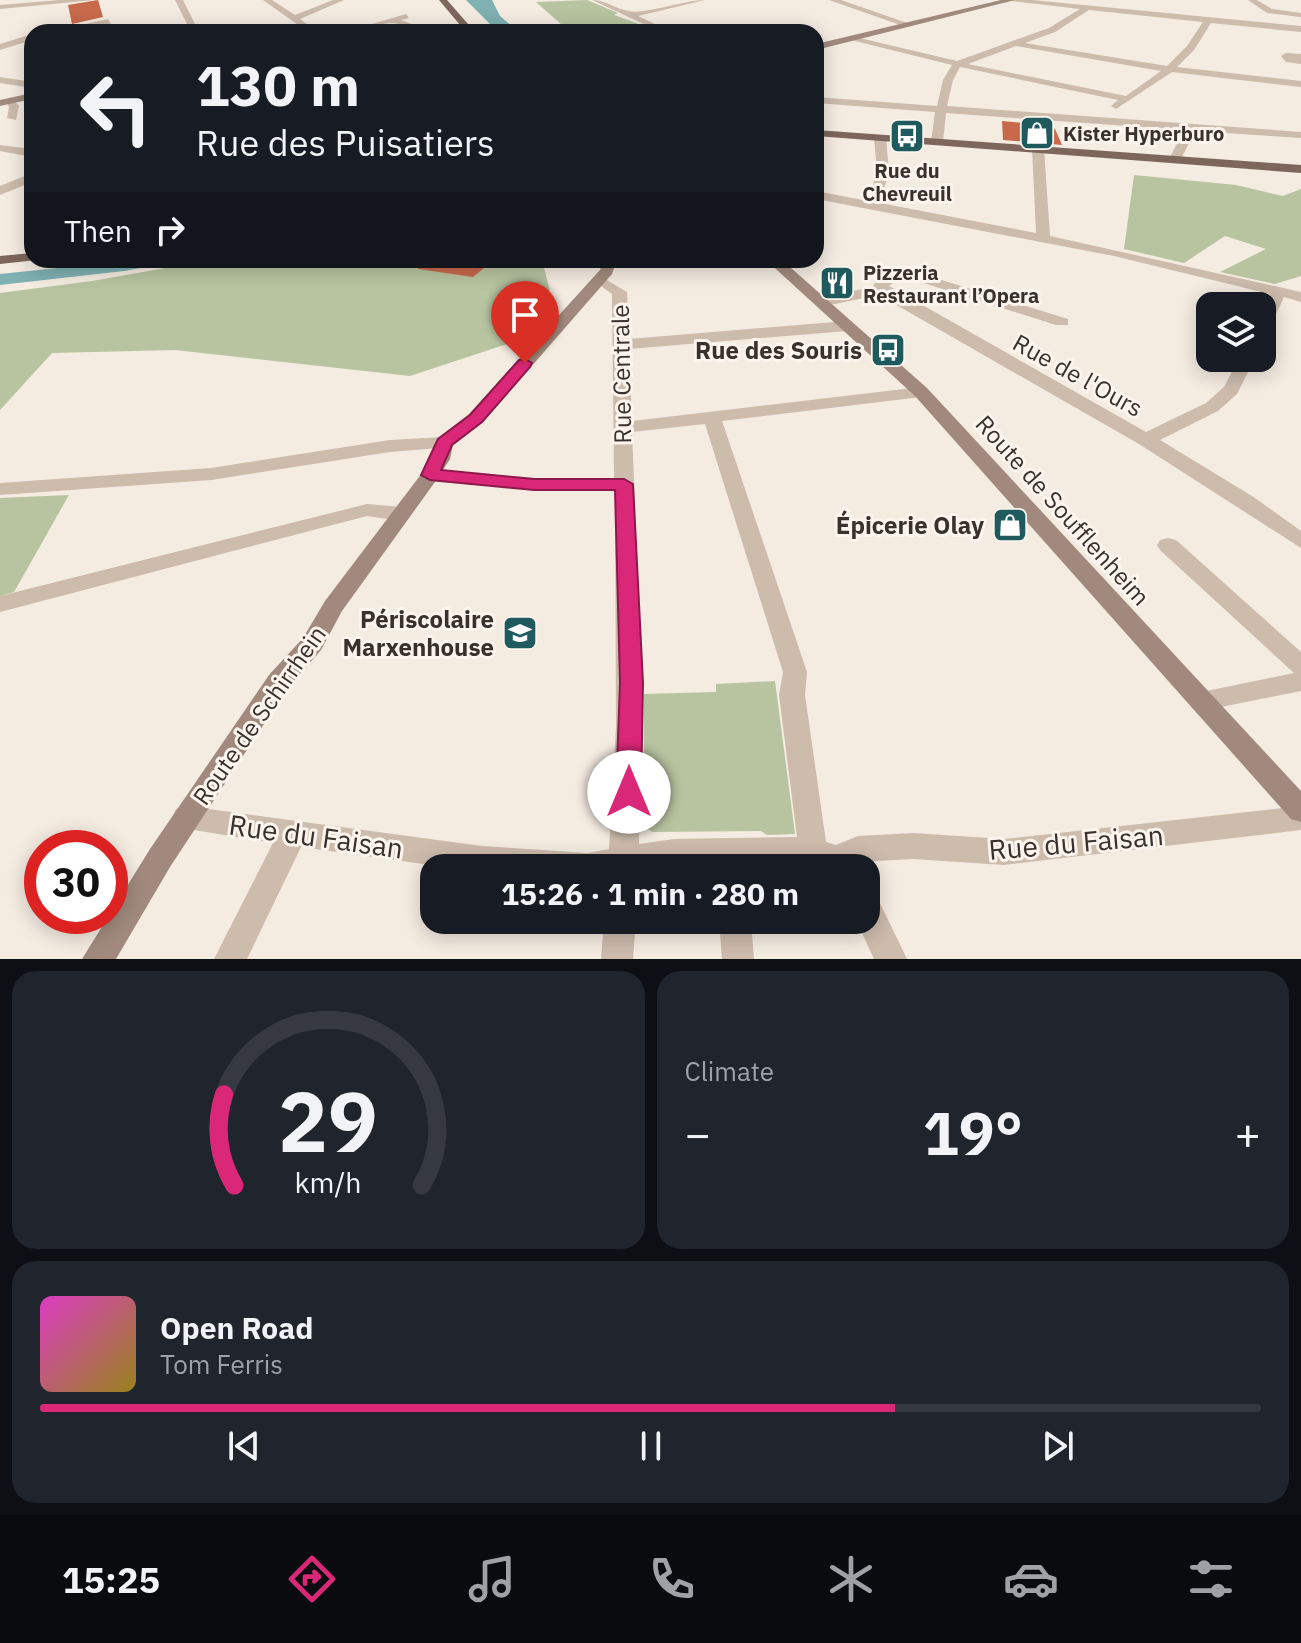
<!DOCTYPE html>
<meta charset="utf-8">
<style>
:root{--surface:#171b24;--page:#20242c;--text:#f1f3f6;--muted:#9ea1a6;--line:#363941;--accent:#db2777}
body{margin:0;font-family:"IBM Plex Sans",sans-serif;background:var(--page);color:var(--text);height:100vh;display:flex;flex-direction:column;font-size:30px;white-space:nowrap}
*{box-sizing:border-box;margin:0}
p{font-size:26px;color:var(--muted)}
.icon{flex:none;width:44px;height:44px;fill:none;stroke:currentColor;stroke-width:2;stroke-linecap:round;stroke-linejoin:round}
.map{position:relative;height:959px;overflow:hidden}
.panel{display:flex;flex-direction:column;gap:12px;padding:12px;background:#0d0f14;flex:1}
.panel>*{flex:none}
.banner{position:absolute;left:24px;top:24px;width:800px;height:244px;border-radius:24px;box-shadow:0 4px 20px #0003;background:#171b24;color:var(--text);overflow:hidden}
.buttons{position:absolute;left:1196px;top:292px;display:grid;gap:16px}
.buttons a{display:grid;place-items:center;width:80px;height:80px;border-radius:16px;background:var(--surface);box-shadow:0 4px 20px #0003;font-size:40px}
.speed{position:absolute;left:24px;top:830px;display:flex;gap:16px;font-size:40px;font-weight:700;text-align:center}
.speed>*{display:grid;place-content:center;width:104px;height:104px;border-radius:50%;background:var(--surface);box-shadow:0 4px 20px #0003;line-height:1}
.speed .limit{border:12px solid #d22;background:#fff;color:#111}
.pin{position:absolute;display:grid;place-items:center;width:68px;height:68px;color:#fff;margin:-82px -34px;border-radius:50% 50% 50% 0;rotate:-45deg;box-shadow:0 0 8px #0007}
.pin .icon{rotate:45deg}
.me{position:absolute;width:88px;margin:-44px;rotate:0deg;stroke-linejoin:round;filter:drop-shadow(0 0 6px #0008)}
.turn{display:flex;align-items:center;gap:28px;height:168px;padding:0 40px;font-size:36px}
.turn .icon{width:104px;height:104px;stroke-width:2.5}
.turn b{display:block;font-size:56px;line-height:68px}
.then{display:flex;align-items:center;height:76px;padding:0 40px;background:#0003;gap:16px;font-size:30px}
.big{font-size:60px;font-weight:800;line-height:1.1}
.panel .widget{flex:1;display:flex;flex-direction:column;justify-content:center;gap:12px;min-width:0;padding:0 28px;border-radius:24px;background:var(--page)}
.panel .dial{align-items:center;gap:0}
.dial svg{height:208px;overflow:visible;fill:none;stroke:var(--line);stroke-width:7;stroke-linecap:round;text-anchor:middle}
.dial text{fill:var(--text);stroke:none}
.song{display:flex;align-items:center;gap:24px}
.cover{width:96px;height:96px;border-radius:12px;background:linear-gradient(135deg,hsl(310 70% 55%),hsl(50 70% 35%))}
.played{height:8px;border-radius:4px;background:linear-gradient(90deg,var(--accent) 70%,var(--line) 70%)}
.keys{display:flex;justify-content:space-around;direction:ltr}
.heat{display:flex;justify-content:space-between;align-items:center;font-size:44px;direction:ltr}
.panel .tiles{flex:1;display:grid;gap:12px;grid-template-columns:1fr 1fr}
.widget:last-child{grid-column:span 2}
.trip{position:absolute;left:420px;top:854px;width:460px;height:80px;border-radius:24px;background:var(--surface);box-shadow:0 4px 20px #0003;font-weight:800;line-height:80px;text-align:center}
.tabs{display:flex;height:128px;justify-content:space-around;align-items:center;background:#090b0e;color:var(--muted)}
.tabs .icon{width:56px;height:56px}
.tabs .on{color:var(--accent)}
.tabs b{font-size:36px;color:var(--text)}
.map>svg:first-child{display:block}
</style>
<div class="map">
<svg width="1301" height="959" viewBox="0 0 1301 959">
<rect width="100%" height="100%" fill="#f4ebe1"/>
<path fill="#b8c4a0" d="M587,0l31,13 -4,2 47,17h-91l-34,-30z
M1134,175l102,10 47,11 18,-7v87l-26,8 -55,-12 46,-23 -41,-13 -41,27 -60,-14z
M211,260h331l8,31 -37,51 -103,34 -235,-26 -123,3 -52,57v-117l92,-12z
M69,495l-55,97 -14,4v-98z
M775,681l20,153 -28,1 -6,-4 -109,1 -5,-4 -3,-13v-121l72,-2v-8z"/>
<path fill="#7fb0b2" d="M466,0h26l8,16 19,16h-21z
M134,260h53l-63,11 -124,14v-11z"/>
<path fill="#c8694b" d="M98,0l5,17 -31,7 -4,-19z
M1002,121l45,4 1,3 7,1 7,16 -59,-5z
M418,260l47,1 29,-1 -21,17 -55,-8z"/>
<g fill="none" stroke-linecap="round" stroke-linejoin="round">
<path fill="#cdbbac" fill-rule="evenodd" d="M60,0h34l-94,9v-4z
M175,0h8l12,24 -4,8h-8l4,-8z
M263,0h9l23,15 38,-15h11l-44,19 18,13h-10z
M592,0c14,0 23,9 37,11 15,4 55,-11 76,-11l-67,16 34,16h-11z
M829,0h12l72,25 -7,2z
M1004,0h28l269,26v6l-90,-9 -17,27 -17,17 124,14v6l-129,-15 -56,37 -5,-3 7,-6 -158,-33 -7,13 -6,26 354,26v6l-106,-7 -14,28 -6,4 -6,-4 15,-29 -238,-17 -3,29 -6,3 -6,-3 4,-30 -119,-9v-6l121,9 6,-26 9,-15 -101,-25v-4l106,25 92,-33 31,-19zM1089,10l114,12 -16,24 -20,20 -142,-23 30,-11zM1016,46l145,25 -35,25 -158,-32z
M1248,0h9l15,9 29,4v4l-34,-4z
M406,14l3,4 -8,2 32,12c-15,0 -30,-10 -44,-9 -15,2 -28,9 -44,9z
M108,19l3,5 -45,8h-18z
M469,27l3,5h-21l1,-2z
M32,34v6l-32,10v-6z
M1286,53l15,1v10l-15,-2 -5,-6z
M0,77l32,5v6l-32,-5z
M5,99h8l6,7 -3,14 -9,-2 2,-11z
M880,135l6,3 3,34 -9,31 156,30 -4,-84 6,-3 6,3 6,87 251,56v10l-17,-5 -14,30 -8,5v-21l8,-17 -156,-38 -298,-57v-8l52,10 9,-29 -3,-34z
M0,145l32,4v8l-32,-6z
M32,173v9l-32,13v-9z
M909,270l159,49v6h-12l-148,-47 -10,1 -9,7 257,146 60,-29 18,-16 15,-29h16l-18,36 -19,17 -58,29 92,56 49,35v17l-162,-104 -260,-149 -59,12 -8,-5 8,-5 53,-10c5,-15 22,-17 36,-17z
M600,276l27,16 2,47 218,-18 8,5 -8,5 -218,18 3,72 289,-34 9,5 -9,5 -199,24 85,251 -2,23 21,147 10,3 22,-9 55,-3 91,6 297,-33v24l-297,35 -91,-6 -54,3 -14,6h-18l-14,-5 -156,5h-205l-151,-21 -54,112h-33l59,-116 -97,-16 -4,-9 4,-9 10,-3 296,40 106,7 21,-4 7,-123 -1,-236h-81l-104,-9 -10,-6 10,-6 104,9h80l-2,-178v-6l-19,-14zM705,424l78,248 -4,23 18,142 -123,2 -35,5 2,-189 -9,-223z
M444,437l10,6 -3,4 -61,5 -179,28 -211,15v-12l211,-15 179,-28z
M367,504l34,3 10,7 -10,7 -34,-5 -367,96v-16z
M1168,538l8,2 125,112v39l-100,20 -9,-3 -4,-7 4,-7 102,-21 -134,-123 -3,-5 3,-5z
M866,893l11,4 30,62h-33l-18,-39h10z
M604,920h32l-3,39h-32z
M719,920h32l3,39h-32z"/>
<path fill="#a18a7d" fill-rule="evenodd" d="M1001,0h14l-199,50v-6z
M32,93v6l-32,7v-6z
M603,260h14l-5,14 -129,148 -30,23 -3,14 -10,16 -98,136 -21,39 -34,39 -117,178 -54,92h-34l68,-110 119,-174 34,-37 22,-37 97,-128 15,-34 32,-25 131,-144z
M766,260h16l145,128 374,403v31l-10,-3 -376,-423z"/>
<path fill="#7d675c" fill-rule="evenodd" d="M439,0h8l28,32h-9z
M816,130l485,35v8l-485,-37z
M32,253v7h5l-37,4v-8z"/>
</g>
<path fill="#db2777" stroke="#8e194d" stroke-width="2" d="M525,359l7,4 -2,4 -48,55 -30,23 -11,25 93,9h90l9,5 10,199 -2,109 -3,7 -9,3 -9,-3 -4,-7 4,-109 -5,-193h-81l-104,-10 -9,-5 17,-36 32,-24 49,-55z"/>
<defs>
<g id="shop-square" transform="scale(1.8)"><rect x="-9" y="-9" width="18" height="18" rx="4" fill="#1f5a5e" stroke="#fbf5ee"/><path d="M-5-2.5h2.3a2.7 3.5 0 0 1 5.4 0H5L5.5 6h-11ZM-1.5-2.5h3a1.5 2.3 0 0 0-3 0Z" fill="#fff"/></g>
<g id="bus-square" transform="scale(1.8)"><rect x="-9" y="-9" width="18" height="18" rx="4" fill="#1f5a5e" stroke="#fbf5ee"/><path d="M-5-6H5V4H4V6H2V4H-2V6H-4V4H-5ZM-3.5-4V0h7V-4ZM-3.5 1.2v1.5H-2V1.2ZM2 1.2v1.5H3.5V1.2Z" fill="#fff"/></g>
<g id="restaurant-square" transform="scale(1.8)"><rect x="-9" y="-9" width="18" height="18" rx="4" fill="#1f5a5e" stroke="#fbf5ee"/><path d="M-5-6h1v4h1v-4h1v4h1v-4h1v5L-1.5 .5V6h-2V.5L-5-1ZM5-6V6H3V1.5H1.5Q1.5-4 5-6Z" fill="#fff"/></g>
<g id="school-square" transform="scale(1.8)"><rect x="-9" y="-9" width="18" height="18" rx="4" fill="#1f5a5e" stroke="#fbf5ee"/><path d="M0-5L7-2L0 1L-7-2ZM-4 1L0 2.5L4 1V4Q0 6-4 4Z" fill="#fff"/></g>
</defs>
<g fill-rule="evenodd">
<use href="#shop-square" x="1037" y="133"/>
<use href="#bus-square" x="907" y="136"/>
<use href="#restaurant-square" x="837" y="283"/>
<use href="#bus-square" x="888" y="350"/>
<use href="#shop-square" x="1010" y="525"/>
<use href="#school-square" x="520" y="633"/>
</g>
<g text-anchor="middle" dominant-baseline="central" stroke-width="6" stroke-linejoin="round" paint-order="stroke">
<g font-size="20" font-weight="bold" fill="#3b302b" stroke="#fbf5ee" text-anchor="start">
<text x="1063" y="133">Kister Hyperburo</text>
<text x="907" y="170" text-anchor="middle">Rue du<tspan x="907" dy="23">Chevreuil</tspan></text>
<text x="863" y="272">Pizzeria<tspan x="863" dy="23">Restaurant l’Opera</tspan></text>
</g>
<g font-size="24" font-weight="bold" fill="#3b302b" stroke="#fbf5ee" text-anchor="end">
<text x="862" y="350">Rue des Souris</text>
<text x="984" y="525">Épicerie Olay</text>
<text x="494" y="619">Périscolaire<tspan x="494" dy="28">Marxenhouse</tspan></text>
</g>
<g font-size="24" fill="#3b302b" stroke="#fbf5ee">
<text transform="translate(621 374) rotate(-91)">Rue Centrale</text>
<text transform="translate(1078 375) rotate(29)">Rue de l'Ours</text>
<text transform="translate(1063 510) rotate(48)">Route de Soufflenheim</text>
<text transform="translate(259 715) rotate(-55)">Route de Schirrhein</text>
</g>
<g font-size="28" fill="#3b302b" stroke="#fbf5ee">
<text transform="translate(316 836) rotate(8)">Rue du Faisan</text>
<text transform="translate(1076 842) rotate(-5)">Rue du Faisan</text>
</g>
</g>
</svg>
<div class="buttons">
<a><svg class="icon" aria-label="layers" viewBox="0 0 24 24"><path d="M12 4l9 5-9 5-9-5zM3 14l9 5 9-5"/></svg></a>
</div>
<div class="speed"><div class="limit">30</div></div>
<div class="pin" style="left:525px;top:363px;background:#d93025"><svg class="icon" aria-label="arrive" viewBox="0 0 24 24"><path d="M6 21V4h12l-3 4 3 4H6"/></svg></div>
<svg class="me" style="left:629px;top:792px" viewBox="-20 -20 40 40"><circle r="19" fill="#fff"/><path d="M0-13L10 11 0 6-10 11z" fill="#db2777"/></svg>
<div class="trip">15:26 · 1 min · 280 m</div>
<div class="banner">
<div class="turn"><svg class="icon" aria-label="left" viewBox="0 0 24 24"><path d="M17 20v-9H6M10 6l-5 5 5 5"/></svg><div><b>130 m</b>Rue des Puisatiers</div></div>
<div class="then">Then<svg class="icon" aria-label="right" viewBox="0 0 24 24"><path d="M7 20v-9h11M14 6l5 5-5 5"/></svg></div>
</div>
</div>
<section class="panel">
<div class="tiles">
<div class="widget dial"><svg viewBox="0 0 100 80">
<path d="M14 69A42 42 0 1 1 86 69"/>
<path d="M14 69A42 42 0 0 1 10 34" stroke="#db2777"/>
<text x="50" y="56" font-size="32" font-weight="700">29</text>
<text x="50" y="72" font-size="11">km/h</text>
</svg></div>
<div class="widget"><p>Climate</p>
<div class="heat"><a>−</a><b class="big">19°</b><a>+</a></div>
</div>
<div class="widget">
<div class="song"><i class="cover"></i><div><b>Open Road</b><p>Tom Ferris</p></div></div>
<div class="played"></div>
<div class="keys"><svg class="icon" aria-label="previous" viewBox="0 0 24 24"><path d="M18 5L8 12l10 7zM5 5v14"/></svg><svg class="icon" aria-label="pause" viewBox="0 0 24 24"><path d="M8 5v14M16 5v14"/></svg><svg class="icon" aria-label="next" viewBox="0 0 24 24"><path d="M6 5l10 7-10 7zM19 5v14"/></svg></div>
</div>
</div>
</section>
<nav class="tabs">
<b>15:25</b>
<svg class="icon on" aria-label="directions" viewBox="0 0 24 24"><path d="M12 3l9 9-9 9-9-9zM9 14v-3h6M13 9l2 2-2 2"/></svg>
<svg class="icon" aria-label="music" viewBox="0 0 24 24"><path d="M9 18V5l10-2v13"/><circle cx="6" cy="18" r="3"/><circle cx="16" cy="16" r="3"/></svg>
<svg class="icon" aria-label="phone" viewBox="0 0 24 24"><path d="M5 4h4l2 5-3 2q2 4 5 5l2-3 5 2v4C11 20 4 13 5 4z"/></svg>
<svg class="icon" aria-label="climate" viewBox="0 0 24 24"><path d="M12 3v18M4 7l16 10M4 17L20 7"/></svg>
<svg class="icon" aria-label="car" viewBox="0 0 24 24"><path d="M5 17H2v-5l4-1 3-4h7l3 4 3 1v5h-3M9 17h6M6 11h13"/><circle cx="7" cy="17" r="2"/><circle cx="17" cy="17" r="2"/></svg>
<svg class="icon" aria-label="filters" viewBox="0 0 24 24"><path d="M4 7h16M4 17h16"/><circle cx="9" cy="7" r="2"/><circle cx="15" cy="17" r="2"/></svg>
</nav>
